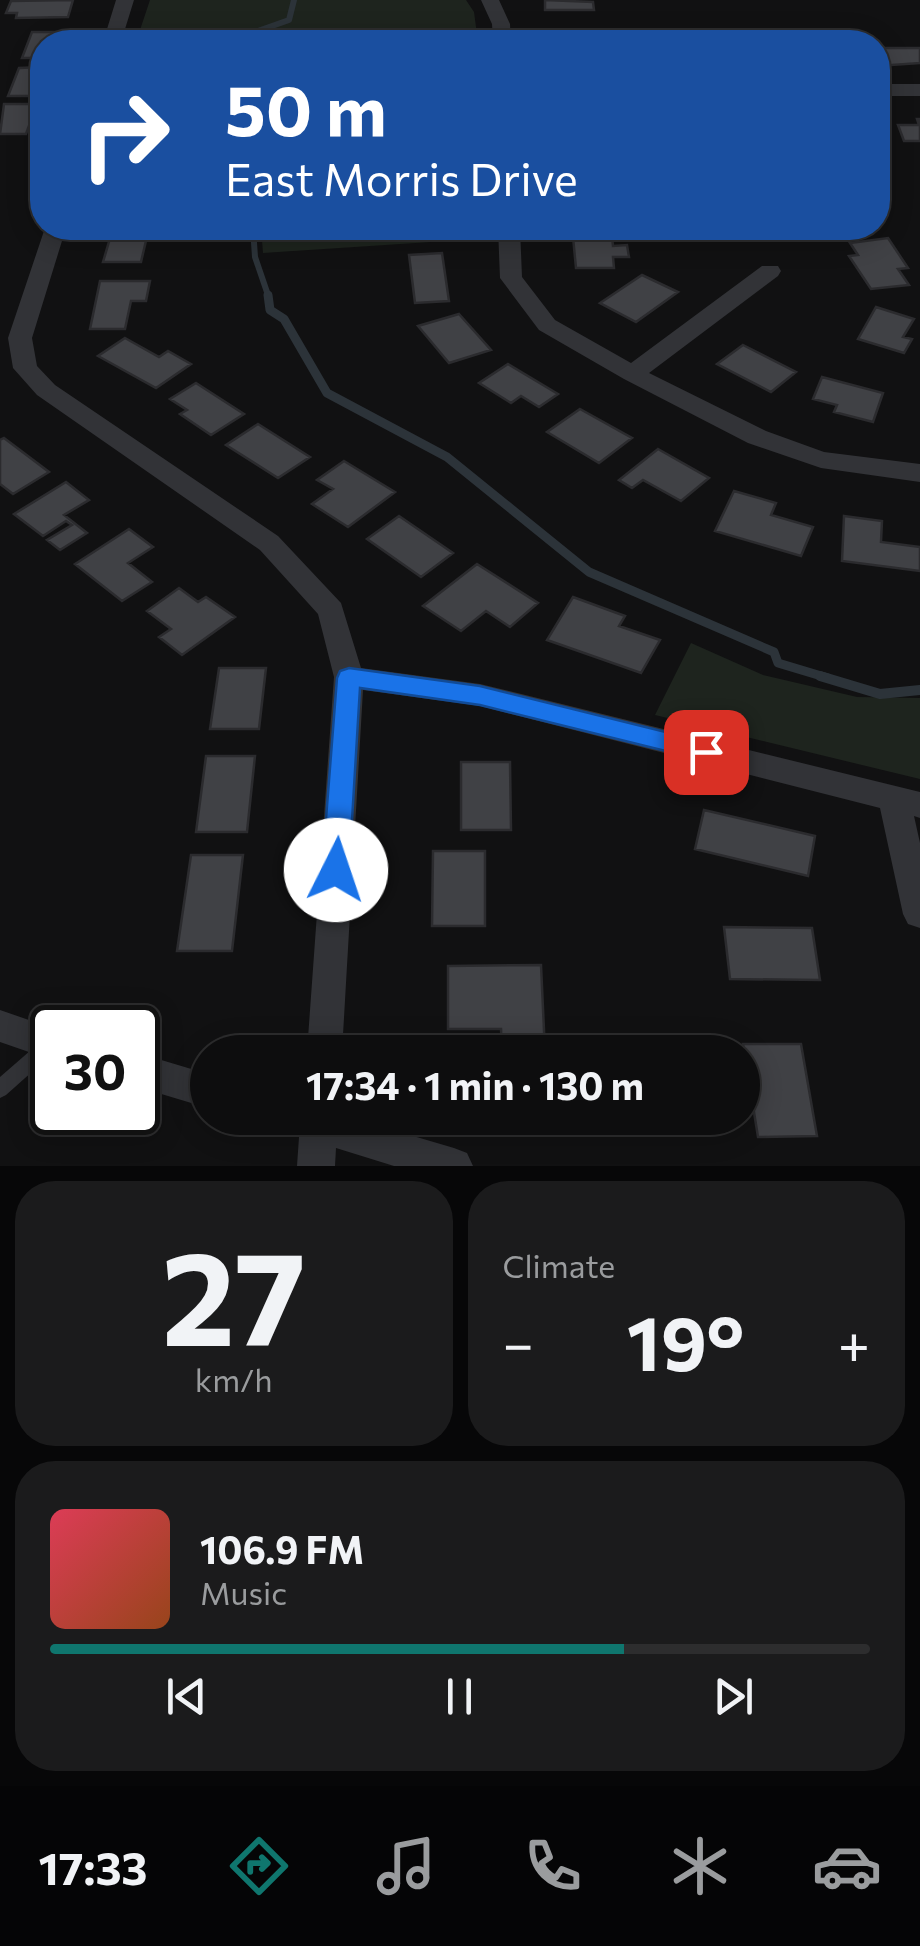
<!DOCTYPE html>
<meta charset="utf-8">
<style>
:root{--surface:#0d0d0e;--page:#1b1b1c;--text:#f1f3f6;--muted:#9a9c9e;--line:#2d2d2e;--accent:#0f766e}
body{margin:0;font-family:Commissioner,sans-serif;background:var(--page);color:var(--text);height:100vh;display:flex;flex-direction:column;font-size:38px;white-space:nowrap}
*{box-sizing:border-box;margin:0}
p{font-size:32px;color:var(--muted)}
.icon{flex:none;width:55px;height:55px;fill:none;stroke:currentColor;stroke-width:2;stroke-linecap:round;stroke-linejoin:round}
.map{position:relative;height:1166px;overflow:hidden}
.panel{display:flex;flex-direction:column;gap:15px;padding:15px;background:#070708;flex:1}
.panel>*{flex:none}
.banner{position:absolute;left:30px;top:30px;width:860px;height:210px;border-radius:40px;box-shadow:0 5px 25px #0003,0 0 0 2px var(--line);background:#1a4fa0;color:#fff;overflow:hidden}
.speed{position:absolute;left:30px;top:1005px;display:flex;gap:20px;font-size:50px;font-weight:700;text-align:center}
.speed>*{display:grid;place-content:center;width:130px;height:130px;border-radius:50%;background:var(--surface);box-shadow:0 5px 25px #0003,0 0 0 2px var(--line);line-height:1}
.speed .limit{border:5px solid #111;border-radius:15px;background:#fff;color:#111}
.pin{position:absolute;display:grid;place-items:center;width:85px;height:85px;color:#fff;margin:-42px;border-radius:20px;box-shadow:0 5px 15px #0006}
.me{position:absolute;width:110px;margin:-55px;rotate:4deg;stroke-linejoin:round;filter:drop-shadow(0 0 8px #0008)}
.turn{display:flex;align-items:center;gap:35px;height:210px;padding:0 30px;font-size:45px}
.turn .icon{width:130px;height:130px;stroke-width:2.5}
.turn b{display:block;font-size:70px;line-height:85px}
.big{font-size:75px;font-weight:700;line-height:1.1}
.panel .card{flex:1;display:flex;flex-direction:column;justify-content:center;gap:15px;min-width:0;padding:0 35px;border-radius:40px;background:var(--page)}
.panel .dial{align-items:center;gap:0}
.dial b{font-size:130px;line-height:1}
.song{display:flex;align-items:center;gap:30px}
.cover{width:120px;height:120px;border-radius:15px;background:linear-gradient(135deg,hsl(350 70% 55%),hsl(20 70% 35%))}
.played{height:10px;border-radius:5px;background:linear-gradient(90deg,var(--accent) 70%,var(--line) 70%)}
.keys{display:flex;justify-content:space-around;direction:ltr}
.heat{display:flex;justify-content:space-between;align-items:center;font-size:55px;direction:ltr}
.panel .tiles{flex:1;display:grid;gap:15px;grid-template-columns:1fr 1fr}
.card:last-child{grid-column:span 2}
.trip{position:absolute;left:190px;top:1035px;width:570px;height:100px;border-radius:50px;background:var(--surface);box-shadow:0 5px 25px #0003,0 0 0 2px var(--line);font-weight:700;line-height:100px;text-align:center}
.dock{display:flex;height:160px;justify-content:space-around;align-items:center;background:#050506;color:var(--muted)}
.dock .icon{width:70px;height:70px}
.dock .on{color:var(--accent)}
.dock b{font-size:45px;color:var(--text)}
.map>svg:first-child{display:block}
</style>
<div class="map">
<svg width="920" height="1166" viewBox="0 0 920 1166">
<rect width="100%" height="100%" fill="#111112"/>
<path fill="#1e241e" d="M150,0h316l8,12 4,30h-342z
M261,228h231v10l-229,15z
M691,643l72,32 94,22 63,1v81l-265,-64z"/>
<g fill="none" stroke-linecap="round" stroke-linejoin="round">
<path stroke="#2c3339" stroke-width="6" d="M227,42l62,-22 5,-20
M253,228l2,29 14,41"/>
<path stroke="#2c3339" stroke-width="9" d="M268,295l2,15 14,9 43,74 120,64 142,115 185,80 4,11 50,15"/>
<path stroke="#2c3339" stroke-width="10" d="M820,676l60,18 40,-4"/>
</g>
<path fill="#404145" stroke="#2b2b2e" stroke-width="2.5" d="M73,0l-5,17 -52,1 1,-5h-11l5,-12z
M545,0l48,2 1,8h-49z
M32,32h31l-4,10h-17v16h-20z
M545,32h29l2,10h-30z
M878,48h42v15l-42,3z
M42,67l-1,29h-33l11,-28z
M4,104h33l-11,30h-26z
M917,119h3v22h-16l-6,-16h21z
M113,228h36l-8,34h-38z
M573,237h39l1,9 14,-1 2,12h-16l1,11h-38z
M888,238l20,30 -10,1 11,16 -38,4 -22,-33 9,-1 -8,-12z
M442,253l7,48 -34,2 -6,-48z
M642,275l36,17 -42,30 -36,-19z
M100,281h50l-4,20h-15l-6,28h-35z
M876,307l38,12 -11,18 9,2 -8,14 -46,-14z
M459,314l32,36 -42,13 -31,-37z
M125,338l34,19 9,-6 23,13 -35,24 -58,-32z
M743,345l53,27 -25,20 -54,-28z
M508,364l50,30 -19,13 -18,-11 -10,7 -32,-20z
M822,377l61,16 -10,29 -39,-10 3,-7 -24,-6z
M196,383l48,31 -33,21 -31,-21 7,-4 -17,-11z
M580,409l52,29 -33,25 -52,-31z
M258,424l52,33 -32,21 -52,-33z
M4,438l45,34 -36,22 -13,-10v-44z
M658,449l51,29 -28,23 -38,-21 -11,8 -13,-8z
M344,461l51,31 -47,35 -36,-23 21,-15 -16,-9z
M66,482l23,18 -25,15 23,18 -27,17 -13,-10 25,-15 -6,-4 -23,15 -29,-22z
M734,491l42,12 -5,12 42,12 -12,29 -86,-25z
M399,516l54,37 -32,24 -54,-38z
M844,516l38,5 -1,21 39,5v24l-78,-10z
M129,529l24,18 -25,16 24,19 -30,19 -47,-37z
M477,564l61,39 -28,24 -24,-16 -25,20 -38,-25z
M179,588l19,14 8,-5 29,20 -53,38 -23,-18 12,-8 -24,-18z
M573,597l52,19 -6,10 41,14 -19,33 -94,-33z
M219,668h47l-7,61h-49z
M206,756h49l-8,76h-51z
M461,762h49l1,68h-50z
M704,810l111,26 -7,40 -113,-27z
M433,851h52v75h-53z
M191,855h52l-11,96h-55z
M724,927l88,1 8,52 -90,-1z
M541,965l4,87h-43l-1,-23h-53v-63z
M743,1044h58l16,92 -59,1z"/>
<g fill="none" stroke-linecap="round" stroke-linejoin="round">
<path fill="#323337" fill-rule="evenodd" d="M52,1035v19l-46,41 -6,3v-21l46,-40z"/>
<path fill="#323337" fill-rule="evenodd" d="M116,0h18l-13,42h-18z
M481,0h18l11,24 1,18h-18l-1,-18z
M878,84h42v12h-42z
M45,228h21l-34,110 5,28 18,19 223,151 63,67 20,65 119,16 440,108v26l-6,-2 6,27v85l-12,-4 -5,-10 -23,-106 -400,-102 -117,-16 -21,362h-35l27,-375 -16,-63 -58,-64 -223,-155 -24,-27 -5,-30z
M498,228h22l2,49 33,43 76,43 131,-97h16l3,5 -3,5 -129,97 117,58 58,21 96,12v18l-99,-14 -73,-25 -124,-64 -85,-49 -39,-52z
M0,1010l52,18v32l-52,-18z
M138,1053l70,21v34l-70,-21z
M276,1118h76l102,30 13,5 6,13h-79l-58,-18 -1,18h-38l2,-29 -18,-7z"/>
</g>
<path fill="#1a73e8" stroke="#114b97" stroke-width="2.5" d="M349,668l131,18 226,56 8,2 4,8 -4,7 -8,2 -226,-56 -120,-17 -11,182 -4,8 -9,3 -10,-3 -4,-8 15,-192 3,-7z"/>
</svg>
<div class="speed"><div class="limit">30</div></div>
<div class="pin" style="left:706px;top:752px;background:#d93025"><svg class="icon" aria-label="arrive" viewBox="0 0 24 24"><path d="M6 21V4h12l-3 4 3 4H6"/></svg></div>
<svg class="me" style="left:336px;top:870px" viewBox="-20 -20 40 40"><circle r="19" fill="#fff"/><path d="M0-13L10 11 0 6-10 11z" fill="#1a73e8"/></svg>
<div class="trip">17:34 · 1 min · 130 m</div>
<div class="banner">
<div class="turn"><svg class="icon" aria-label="right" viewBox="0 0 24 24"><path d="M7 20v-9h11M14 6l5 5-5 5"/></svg><div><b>50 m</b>East Morris Drive</div></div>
</div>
</div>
<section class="panel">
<div class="tiles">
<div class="card dial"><b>27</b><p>km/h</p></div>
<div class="card"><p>Climate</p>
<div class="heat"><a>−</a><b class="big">19°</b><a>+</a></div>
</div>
<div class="card">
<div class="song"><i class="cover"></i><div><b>106.9 FM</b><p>Music</p></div></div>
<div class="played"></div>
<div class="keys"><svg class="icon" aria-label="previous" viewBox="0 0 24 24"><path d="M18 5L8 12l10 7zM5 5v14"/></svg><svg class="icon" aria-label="pause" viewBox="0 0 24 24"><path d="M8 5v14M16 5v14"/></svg><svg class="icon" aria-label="next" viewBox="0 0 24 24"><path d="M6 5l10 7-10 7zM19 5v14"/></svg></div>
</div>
</div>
</section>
<nav class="dock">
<b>17:33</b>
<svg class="icon on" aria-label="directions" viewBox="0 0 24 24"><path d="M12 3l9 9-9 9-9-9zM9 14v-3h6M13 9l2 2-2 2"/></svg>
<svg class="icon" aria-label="music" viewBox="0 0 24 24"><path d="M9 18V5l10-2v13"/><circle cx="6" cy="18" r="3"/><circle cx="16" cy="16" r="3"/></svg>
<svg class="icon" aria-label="phone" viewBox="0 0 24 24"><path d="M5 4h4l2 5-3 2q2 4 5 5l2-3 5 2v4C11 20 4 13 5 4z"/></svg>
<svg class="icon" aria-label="climate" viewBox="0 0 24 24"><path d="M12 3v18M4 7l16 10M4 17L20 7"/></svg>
<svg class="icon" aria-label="car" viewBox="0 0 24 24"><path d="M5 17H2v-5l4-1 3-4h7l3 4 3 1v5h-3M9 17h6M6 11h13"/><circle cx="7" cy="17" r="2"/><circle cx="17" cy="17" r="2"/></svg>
</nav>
